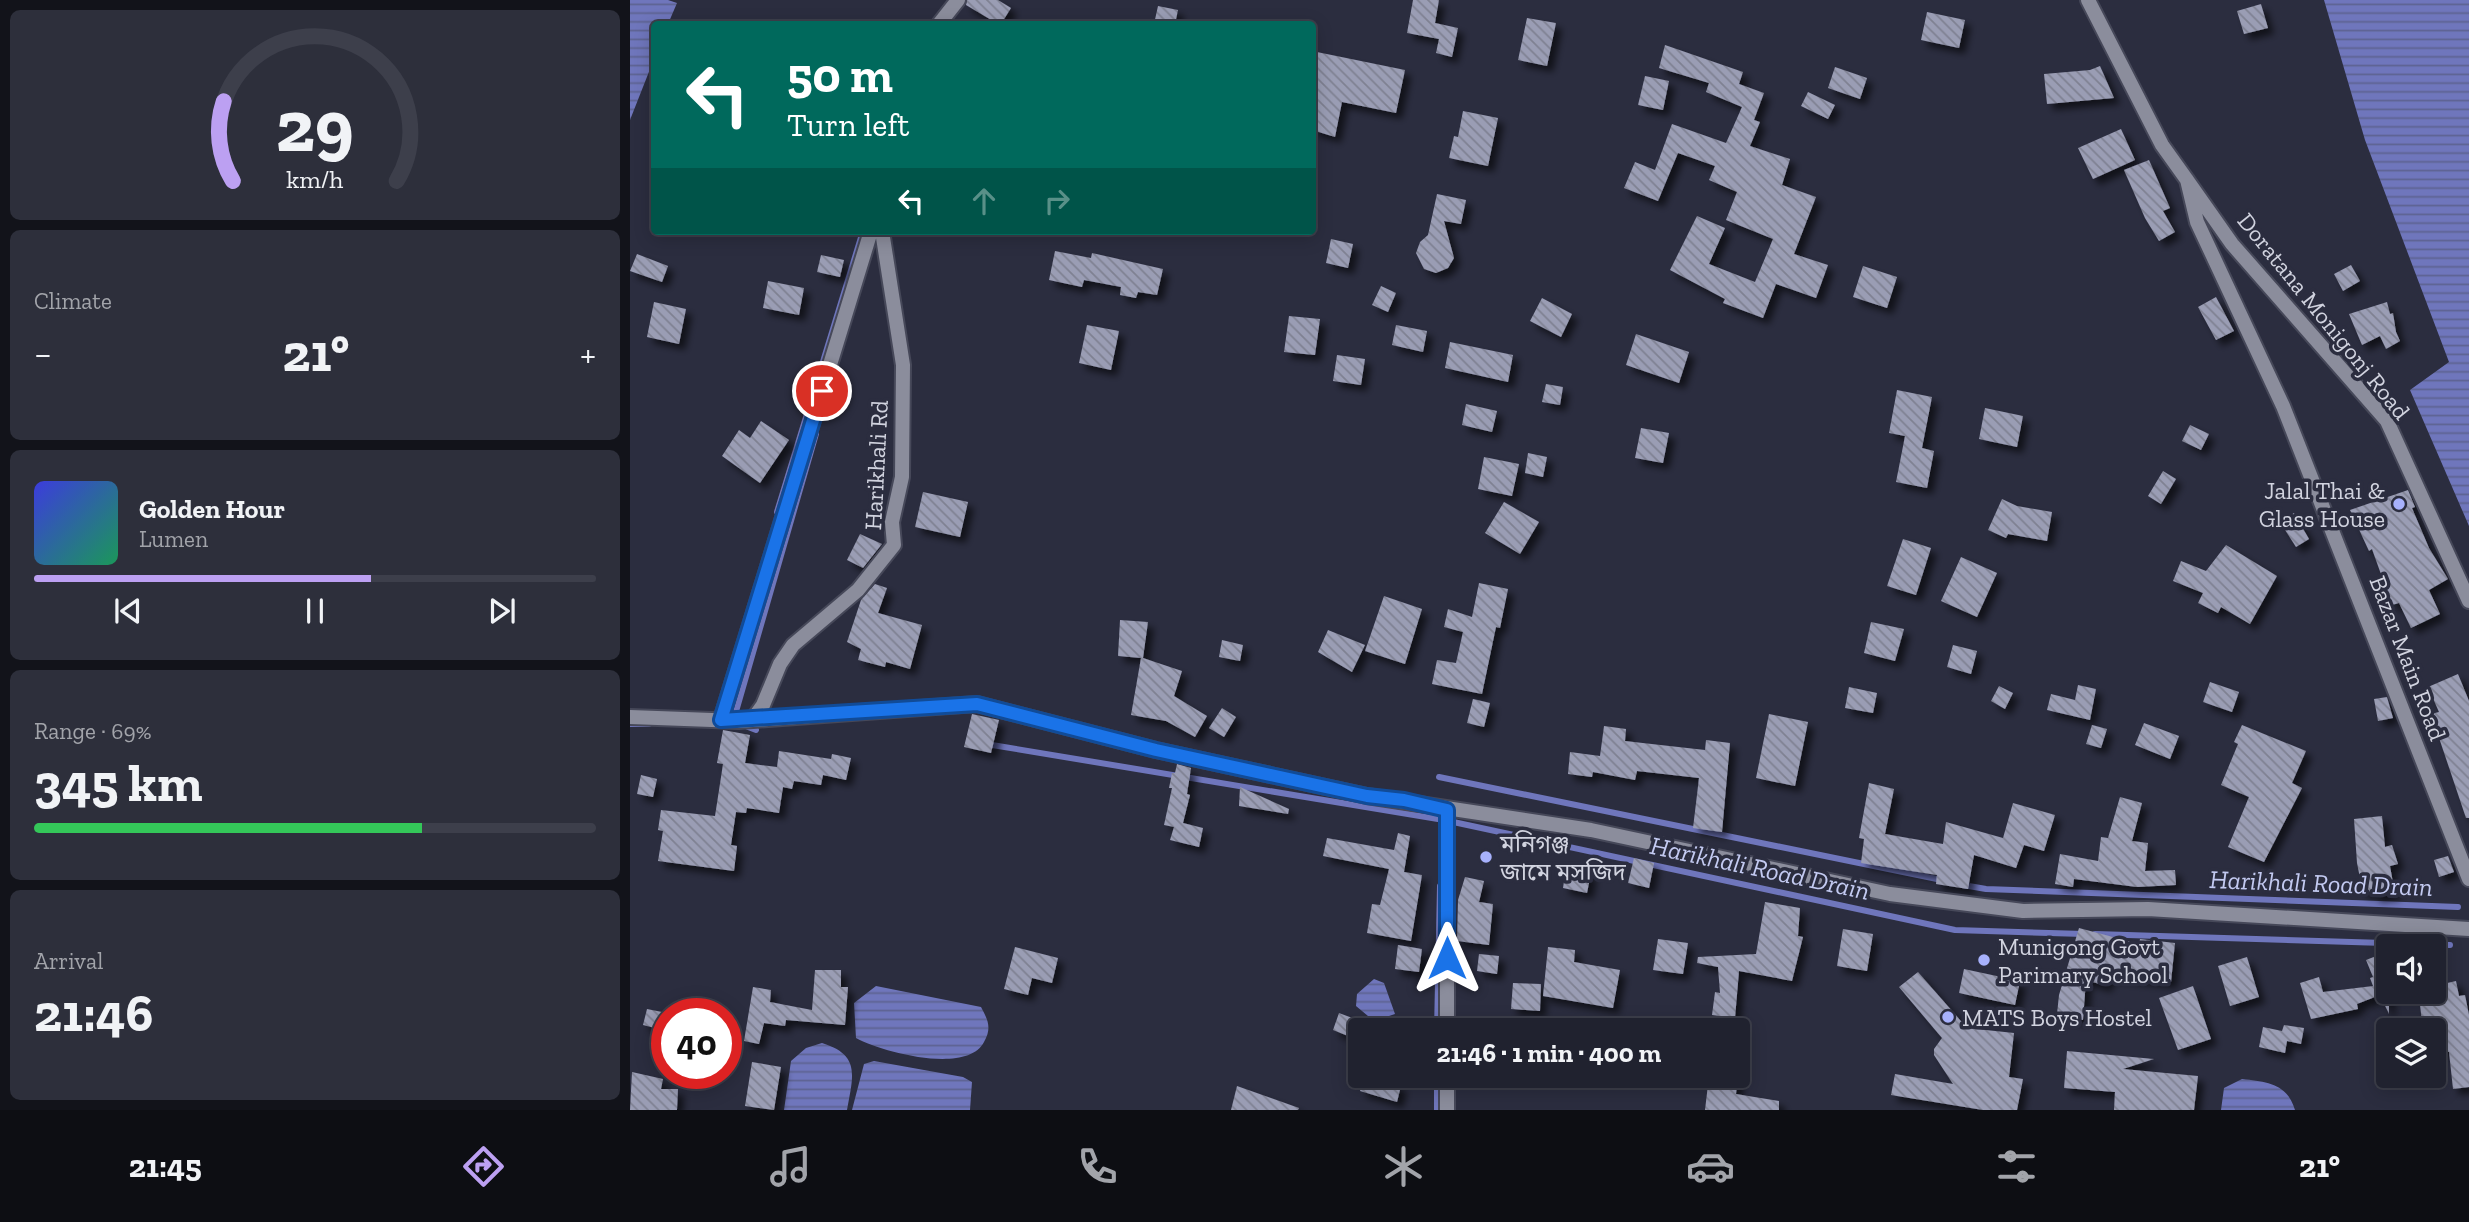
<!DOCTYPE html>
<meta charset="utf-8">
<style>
:root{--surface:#20222f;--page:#2d2f3b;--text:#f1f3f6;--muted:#a2a4aa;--line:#3d3f4b;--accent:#bca0f2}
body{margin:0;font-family:"Zilla Slab","Noto Sans Bengali",serif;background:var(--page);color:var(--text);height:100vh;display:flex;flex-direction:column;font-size:26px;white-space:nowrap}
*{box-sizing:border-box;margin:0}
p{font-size:23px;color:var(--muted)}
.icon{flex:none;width:38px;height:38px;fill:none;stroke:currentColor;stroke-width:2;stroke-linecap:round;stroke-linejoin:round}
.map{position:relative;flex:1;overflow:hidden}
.panel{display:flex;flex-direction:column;gap:10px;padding:10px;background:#12131a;width:630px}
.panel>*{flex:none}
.hud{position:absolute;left:21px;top:21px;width:665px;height:214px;border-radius:7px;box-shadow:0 4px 18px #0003,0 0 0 2px var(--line);background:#00695c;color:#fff;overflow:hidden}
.controls{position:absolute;left:1746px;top:934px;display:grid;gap:14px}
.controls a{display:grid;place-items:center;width:70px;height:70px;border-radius:7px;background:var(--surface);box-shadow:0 4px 18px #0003,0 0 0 2px var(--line);font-size:35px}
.speed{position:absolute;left:21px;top:998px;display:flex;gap:14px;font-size:35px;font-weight:700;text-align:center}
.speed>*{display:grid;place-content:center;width:91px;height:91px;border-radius:50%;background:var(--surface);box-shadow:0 4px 18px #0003,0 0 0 2px var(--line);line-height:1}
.speed .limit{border:10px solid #d22;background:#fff;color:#111}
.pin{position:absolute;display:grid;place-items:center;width:60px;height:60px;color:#fff;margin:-30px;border:4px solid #fff;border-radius:50%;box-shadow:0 2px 7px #0007}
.me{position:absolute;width:77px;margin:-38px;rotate:0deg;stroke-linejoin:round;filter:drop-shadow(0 0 5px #0008)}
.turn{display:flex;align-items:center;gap:24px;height:147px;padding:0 21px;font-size:32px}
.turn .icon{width:91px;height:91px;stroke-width:2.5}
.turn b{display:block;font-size:49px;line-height:60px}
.lanes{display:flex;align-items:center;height:66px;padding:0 21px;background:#0003;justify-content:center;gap:35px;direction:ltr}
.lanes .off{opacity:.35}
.big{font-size:52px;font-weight:700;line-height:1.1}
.panel .card{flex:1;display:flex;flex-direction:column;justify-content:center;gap:10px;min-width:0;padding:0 24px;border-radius:10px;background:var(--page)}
.panel .dial{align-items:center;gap:0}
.dial svg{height:182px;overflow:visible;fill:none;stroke:var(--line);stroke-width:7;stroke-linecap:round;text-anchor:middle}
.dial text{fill:var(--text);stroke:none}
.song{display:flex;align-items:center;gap:21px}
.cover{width:84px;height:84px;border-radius:10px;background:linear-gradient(135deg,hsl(240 70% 55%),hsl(150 70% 35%))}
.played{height:7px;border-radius:4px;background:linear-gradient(90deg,var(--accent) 60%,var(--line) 60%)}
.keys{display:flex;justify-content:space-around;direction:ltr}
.heat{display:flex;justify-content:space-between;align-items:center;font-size:38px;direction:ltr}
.charge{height:10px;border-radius:5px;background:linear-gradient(90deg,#34c759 69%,var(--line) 0)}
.trip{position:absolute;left:718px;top:1018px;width:402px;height:70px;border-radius:7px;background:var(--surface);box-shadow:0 4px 18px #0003,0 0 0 2px var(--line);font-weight:700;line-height:70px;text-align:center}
.dock{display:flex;height:112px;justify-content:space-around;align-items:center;background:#0d0e13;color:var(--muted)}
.dock .icon{width:49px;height:49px}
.dock .current{color:var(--accent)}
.dock b{font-size:32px;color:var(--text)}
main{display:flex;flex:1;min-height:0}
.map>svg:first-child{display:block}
</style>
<main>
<section class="panel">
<div class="card dial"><svg viewBox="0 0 100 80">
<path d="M14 69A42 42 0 1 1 86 69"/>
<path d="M14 69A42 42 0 0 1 10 34" stroke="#bca0f2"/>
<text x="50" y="56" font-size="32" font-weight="700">29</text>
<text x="50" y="72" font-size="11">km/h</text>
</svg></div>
<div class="card"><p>Climate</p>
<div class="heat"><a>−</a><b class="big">21°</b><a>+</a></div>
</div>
<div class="card">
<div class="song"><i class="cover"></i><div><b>Golden Hour</b><p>Lumen</p></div></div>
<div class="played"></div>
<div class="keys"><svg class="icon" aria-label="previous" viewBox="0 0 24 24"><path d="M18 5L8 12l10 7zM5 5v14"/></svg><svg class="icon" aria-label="pause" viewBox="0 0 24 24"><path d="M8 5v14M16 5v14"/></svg><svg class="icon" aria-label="next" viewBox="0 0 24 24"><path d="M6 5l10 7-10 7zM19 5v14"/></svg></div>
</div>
<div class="card"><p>Range · 69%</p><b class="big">345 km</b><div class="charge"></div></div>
<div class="card"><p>Arrival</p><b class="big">21:46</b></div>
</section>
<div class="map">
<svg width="1839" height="1110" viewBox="0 0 1839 1110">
<defs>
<pattern id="water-rules" width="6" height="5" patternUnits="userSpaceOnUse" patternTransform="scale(1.75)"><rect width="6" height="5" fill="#6f76bc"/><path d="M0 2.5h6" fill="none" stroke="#5e6392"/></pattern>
<pattern id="building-back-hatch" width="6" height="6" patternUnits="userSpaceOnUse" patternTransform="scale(1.75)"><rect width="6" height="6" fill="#9a9db4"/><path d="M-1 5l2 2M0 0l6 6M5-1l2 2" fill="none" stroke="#7f8192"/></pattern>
<filter id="shadow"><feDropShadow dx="6" dy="6" stdDeviation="3.5" flood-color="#0009"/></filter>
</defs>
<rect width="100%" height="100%" fill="#2b2d3f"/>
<path fill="url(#water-rules)" d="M0,0h38l9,3 -9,21h-14v35l-24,61z
M1694,0h145v526l-59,-136 39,-28 -84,-222z
M744,979l10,4 11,31 -21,7 -18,-15 1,-12z
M246,986l105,21c7,13 11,21 3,35 -17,33 -102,10 -128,-4l-2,-35z
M192,1043c39,12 31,33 25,67h-63l7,-49 15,-13z
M244,1061l89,16 9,5 -2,28h-118l12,-46z
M1612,1079c25,3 45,4 53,31h-74l3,-22z"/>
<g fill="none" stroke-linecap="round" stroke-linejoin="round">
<path stroke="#6f76bc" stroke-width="6" d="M147,512l86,-281
M105,715l81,-281
M0,724h19
M113,725l13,5
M356,744l458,76 511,110 129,4
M809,777l503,103
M1333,885l23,4 472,18
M1465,934l355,11
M807,1031l3,-145
M807,1076v34"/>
</g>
<path fill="url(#building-back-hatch)" filter="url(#shadow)" d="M337,0h31l13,8 -10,16h-3l-32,-19z
M783,0h26l-4,23 23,5 -6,29 -16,-4 3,-14 -32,-6z
M1631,4l7,24 -24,6 -7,-23z
M528,6l20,4 -3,14h-21z
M1297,12l38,8 -6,28 -38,-8z
M897,18l29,5 -9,43 -29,-6z
M1035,45l78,27 -4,12 25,9 -10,27 6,2 -10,24 40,13 -8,26 34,12 -22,57 34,11 -12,33 -40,-14 -13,34 -40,-15 2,-4 -55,-29 27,-54 28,12 -16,36 46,18 18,-43 -47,-19 11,-28 -28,-12 6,-14 -37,-13 -20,48 -34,-13 11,-26 20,8 17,-46 54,19 16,-36 -36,-15 3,-9 -50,-15z
M682,51l93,19 -9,43 -54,-11 -7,35 -23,-7z
M1470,66l14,32 -67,6 -3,-30 46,-4z
M1205,67l32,11 -7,21 -32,-11z
M1015,76l24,5 -6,29 -25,-5z
M1178,92l27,13 -7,14 -27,-13z
M833,111l35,7 -10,48 -39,-8 5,-22 4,1z
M1491,129l14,31 -42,19 -15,-31z
M1519,160l21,48 -7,3 12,21 -16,9 -14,-23 -21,-48z
M807,194l29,6 -5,24 -17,-3 10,37 -6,10 -12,5 -12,-4 -8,-16 4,-11 8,-7z
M701,239l22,5 -5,24 -22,-5z
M425,251l36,7 1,-5 71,16 -6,26 -19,-3 -2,6 -16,-3 1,-8 -37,-7 -2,7 -33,-7z
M7,254l31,12 -6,16 -32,-11z
M191,255l23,5 -4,17 -23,-5z
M1721,265l9,16 -17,10 -9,-17z
M1233,266l34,11 -10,31 -34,-11z
M138,281l36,7 -5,27 -36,-7z
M751,286l15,7 -8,19 -16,-7z
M1586,297l18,34 -18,9 -18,-33z
M912,298l30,16 -11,23 -31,-16z
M24,302l32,7 -7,35 -32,-7z
M1757,302l3,12 3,-1 3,19 4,9 -14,8 -6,-13 -18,9 -13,-31z
M659,316l31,3 -5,36 -31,-3z
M457,325l32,6 -8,39 -32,-7z
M766,325l31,6 -4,21 -31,-7z
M1006,334l53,18 -10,31 -53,-18z
M820,342l63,13 -5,27 -63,-14z
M707,355l28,4 -4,26 -28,-4z
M916,384l17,3 -3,18 -18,-3z
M1267,390l35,7 -10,51 12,3 -7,37 -31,-6 9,-46 -16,-3z
M836,404l31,7 -5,21 -30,-7z
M1355,408l38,8 -6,31 -38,-8z
M131,421l28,19 -29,43 -38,-27 17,-26 11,8z
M1560,425l19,9 -8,16 -19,-9z
M1011,428l28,5 -6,30 -28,-5z
M898,453l19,4 -4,20 -18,-4z
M854,457l35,7 -7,32 -34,-7z
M1533,471l13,8 -15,25 -13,-8z
M1778,490l7,17 -3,1 17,40 19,31 -19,11 11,24 -29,14 -12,-25 -7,2 -20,-56 -3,2 -19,-41z
M293,492l45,10 -8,35 -45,-10z
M1372,499l15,7 35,6 -5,29 -39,-7 -2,4 -18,-8z
M874,502l35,20 -19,32 -35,-21z
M1664,513l15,26 -13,8 -16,-25z
M230,534l22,10 -19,24 -16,-8z
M1273,539l28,9 -15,47 -29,-9z
M1596,545l51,31 -27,48 -29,-17 -3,6 -20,-10 5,-10 -30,-12 8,-20 25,10z
M1331,557l36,16 -20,44 -36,-16z
M849,583l29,6 -8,39 -4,-1 -14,67 -50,-10 5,-24 19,3 7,-31 -19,-5 4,-18 24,8z
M245,584l12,4 -9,25 44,12 -12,44 -24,-7 -1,5 -27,-7 3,-11 -14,-7 14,-42z
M754,596l38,13 -17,55 -40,-13z
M490,620l28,2 -5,36 39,13 -8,25 33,20 -12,21 -29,-16 -35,-6 10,-57 -23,-2z
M1241,622l33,7 -9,32 -31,-8z
M698,630l37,15 -13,27 -34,-20z
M592,640l21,5 -3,16 -21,-4z
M1323,645l24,6 -6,23 -24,-7z
M1828,674l11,27v117h-3l-35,-104 8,-2 -11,-25z
M1580,682l29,10 -7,20 -29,-10z
M1448,685l18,4 -6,31 -43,-10 4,-16 24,6z
M1369,686l14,7 -8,16 -14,-8z
M1219,687l28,6 -4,20 -28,-5z
M1757,697l6,21 -15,3 -4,-22z
M843,699l17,4 -6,24 -17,-4z
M592,708l14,9 -12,20 -15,-9z
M342,714l27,6 -8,33 -27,-6z
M1139,714l39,8 -13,64 -39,-8z
M1514,723l35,13 -9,23 -35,-14z
M1462,725l15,4 -6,19 -15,-4z
M1612,725l64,26 -14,32 10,5 -38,74 -36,-15 21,-50 -28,-12 17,-41 -4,-2z
M974,726l22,3 -1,12 80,9 1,-10 24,3 -8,89 -29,-4 6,-50 -62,-7 -2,9 -42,-8 -1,5 -24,-3 2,-22 30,4z
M93,730l27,5 -5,28 32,4 2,-16 52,8 1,-5 19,4 -5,22 -23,-5 -2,10 -27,-4 -2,8 -9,-2 -4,26 -32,-5 -1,5 -10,-1 -5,33 6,1 -3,25 -76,-10 5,-30 -5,-1 3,-20 54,6 8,-52 -6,-1z
M547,764l14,4 -4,26 3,1 -7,28 20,5 -4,19 -29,-7 4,-13 -10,-2 8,-37h-3l3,-15h3z
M11,775l16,4 -4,18 -16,-3z
M1239,783l25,6 -9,45 58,10 3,-22 57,16 10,-35 42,12 -11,36 -20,-6 -8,23 -42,-13 -6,34 -32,-5 1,-9 -76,-12 3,-24 -5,-1z
M610,787l49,22 -1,5 -49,-8z
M1490,797l22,6 -10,38 16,2 -3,28 30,-1 1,15 -39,2 -63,-8 -1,8 -18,-3 5,-30 38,7 3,-24 7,1z
M1752,816l3,31 7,-2 6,19 -8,2 5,28 -21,3 -1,-6 -10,2 -6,-30 -3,-44z
M768,833l12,3 -6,36 18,3 -11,66 -44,-8 5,-29 8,1 9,-36 -66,-13 4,-18 67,12z
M1818,856l6,16 -15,5 -5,-17z
M1004,858l20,5 -5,25 -21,-5z
M936,868l25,5 -4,20 -24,-5z
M835,877l19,4 -5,21 14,2 -4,41 -32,-4 1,-41z
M1135,902l35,6 -2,28 5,1 -11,44 -53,-10 -4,47 -23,-3 3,-23 5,1 -2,-26 -21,-4 1,-6 58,-3z
M1449,928l60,16 1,-5 35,4 -4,39 -62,-6 -3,10 -20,-6 -3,40 -26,-6 2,-19z
M1213,929l30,5 -6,37 -30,-5z
M1028,939l30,4 -5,31 -30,-4z
M768,945l24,4 -3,23 -24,-3z
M385,947l43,11 -6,25 -20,-5 -4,17 -24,-6z
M918,947l27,3 -1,12 46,8 -7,38 -70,-12z
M1759,951v63l-9,-19 -23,9 1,5 -47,10 -11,-36 19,-6 4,15 50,-6 -3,-8 3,-1 -7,-17z
M849,954l20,2 -2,18 -20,-3z
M1617,957l12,40 -29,9 -12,-40z
M1334,969l56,12 -5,24 -56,-12z
M185,970h26v17h7l-3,38 -59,-5 -1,6 -21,-3 -5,21 -15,-3 9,-54 18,3 -1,12 42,8z
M1288,972l49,56 47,5 -5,44 14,2 -6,31h-34l-92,-15 4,-21 58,10 -19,-29v-6l8,-11 -43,-51z
M1826,981l3,15 6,-1 4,20v72l-16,2 -4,-37h-8v-6l-7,1v-16h-11l-4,-35 15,-4v-6z
M883,983l28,1 -1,27 -29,-2z
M1563,986l18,53 -33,11 -19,-52z
M17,1009l20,4v18l-24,-6z
M709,1013l16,6 -7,17 -15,-6z
M1654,1025l20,3 -3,16 -14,-3 -2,12 -26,-6 4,-20 19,4z
M1437,1051l87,8 -31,10 75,7 -4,34h-80l1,-18 -51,-4z
M122,1062l29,5 -7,43 -29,-4z
M2,1072l31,7 -2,10h17l-1,21h-47z
M734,1076h10l27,10 -4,16 -37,-11z
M1079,1076h29l-2,18 43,7v9h-74z
M607,1086l62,22 -1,2h-67z"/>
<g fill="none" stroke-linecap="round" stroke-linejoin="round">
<g stroke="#464859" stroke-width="18">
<path id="secondary" d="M1458,0l74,145 25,35 45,64 155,177 82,180
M309,24l19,-24
M1557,180l10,42 86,184 186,473
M0,717l109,4 238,-17 179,46 211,46 224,34 299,64 133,17 125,-2 321,20
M91,720l150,-489
M115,720l8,-1 10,-14 17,-41 13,-19 65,-55 36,-45 -2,-23 10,-45 1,-112 -21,-134
M817,1031v-221
M817,1110v-34"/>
</g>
<use href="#secondary" stroke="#8b8d9c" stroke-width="14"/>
</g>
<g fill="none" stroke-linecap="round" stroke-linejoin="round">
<g stroke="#114b97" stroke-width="18">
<path id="route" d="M192,391l-101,329 256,-16 179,46 211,46 37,4 43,10v148"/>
</g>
<use href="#route" stroke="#1a73e8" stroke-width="12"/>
</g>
<g fill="#a7b1fc" stroke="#2b2d3f" stroke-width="2.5">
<circle cx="1769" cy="504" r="7"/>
<circle cx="856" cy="857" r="7"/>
<circle cx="1354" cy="960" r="7"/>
<circle cx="1318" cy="1017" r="7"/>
</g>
<g text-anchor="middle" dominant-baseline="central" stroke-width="7" stroke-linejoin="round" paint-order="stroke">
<g font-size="24" fill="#d1d3df" stroke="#2b2d3f">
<text transform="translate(1694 316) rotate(51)">Doratana Monigonj Road</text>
<text transform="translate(246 465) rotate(-87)">Harikhali Rd</text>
<text transform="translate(1778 658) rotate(69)">Bazar Main Road</text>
</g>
<g font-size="24" fill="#d1d3df" stroke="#2b2d3f" text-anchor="start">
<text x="1755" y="490" text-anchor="end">Jalal Thai &amp;<tspan x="1755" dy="28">Glass House</tspan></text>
<text x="870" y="843">মনিগঞ্জ<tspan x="870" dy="28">জামে মসজিদ</tspan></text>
<text x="1368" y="946">Munigong Govt<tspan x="1368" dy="28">Parimary School</tspan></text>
<text x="1332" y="1017">MATS Boys Hostel</text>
</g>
<g font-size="26" font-style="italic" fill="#c3caf1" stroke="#2b2d3f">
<text transform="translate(1130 868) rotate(12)">Harikhali Road Drain</text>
<text transform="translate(1691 883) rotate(2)">Harikhali Road Drain</text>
</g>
</g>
</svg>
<div class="controls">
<a><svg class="icon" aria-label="sound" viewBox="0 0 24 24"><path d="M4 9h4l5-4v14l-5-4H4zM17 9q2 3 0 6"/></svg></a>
<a><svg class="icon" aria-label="layers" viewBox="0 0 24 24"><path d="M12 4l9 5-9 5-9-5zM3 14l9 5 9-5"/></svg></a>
</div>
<div class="speed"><div class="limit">40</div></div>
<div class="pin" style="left:192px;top:391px;background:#d93025"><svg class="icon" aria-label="arrive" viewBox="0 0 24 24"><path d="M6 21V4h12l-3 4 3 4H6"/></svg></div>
<svg class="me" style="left:817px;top:958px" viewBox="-20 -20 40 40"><path d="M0-17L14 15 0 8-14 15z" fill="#1a73e8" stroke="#fff" stroke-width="4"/></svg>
<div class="trip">21:46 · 1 min · 400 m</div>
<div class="hud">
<div class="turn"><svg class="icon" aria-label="left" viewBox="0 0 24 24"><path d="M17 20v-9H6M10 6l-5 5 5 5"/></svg><div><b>50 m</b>Turn left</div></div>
<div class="lanes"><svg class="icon" aria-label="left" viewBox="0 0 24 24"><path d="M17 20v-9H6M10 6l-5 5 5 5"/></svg><svg class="icon off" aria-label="ahead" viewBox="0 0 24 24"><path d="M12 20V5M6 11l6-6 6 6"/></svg><svg class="icon off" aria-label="right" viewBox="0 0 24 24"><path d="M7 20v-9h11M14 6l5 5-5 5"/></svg></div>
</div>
</div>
</main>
<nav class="dock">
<b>21:45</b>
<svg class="icon current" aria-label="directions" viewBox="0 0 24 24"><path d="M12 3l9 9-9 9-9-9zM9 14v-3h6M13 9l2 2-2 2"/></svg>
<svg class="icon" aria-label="music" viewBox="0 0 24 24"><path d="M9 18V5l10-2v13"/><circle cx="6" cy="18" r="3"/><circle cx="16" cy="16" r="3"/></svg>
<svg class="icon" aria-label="phone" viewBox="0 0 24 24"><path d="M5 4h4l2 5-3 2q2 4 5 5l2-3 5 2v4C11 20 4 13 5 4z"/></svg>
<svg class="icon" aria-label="climate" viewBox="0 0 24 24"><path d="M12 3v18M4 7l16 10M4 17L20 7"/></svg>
<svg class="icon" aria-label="car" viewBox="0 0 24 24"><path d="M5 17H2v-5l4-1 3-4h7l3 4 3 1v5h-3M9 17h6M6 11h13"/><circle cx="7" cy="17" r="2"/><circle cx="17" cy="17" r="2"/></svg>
<svg class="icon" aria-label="filters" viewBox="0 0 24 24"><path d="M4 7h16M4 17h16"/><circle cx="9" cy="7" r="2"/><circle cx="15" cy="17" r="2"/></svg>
<b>21°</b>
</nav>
